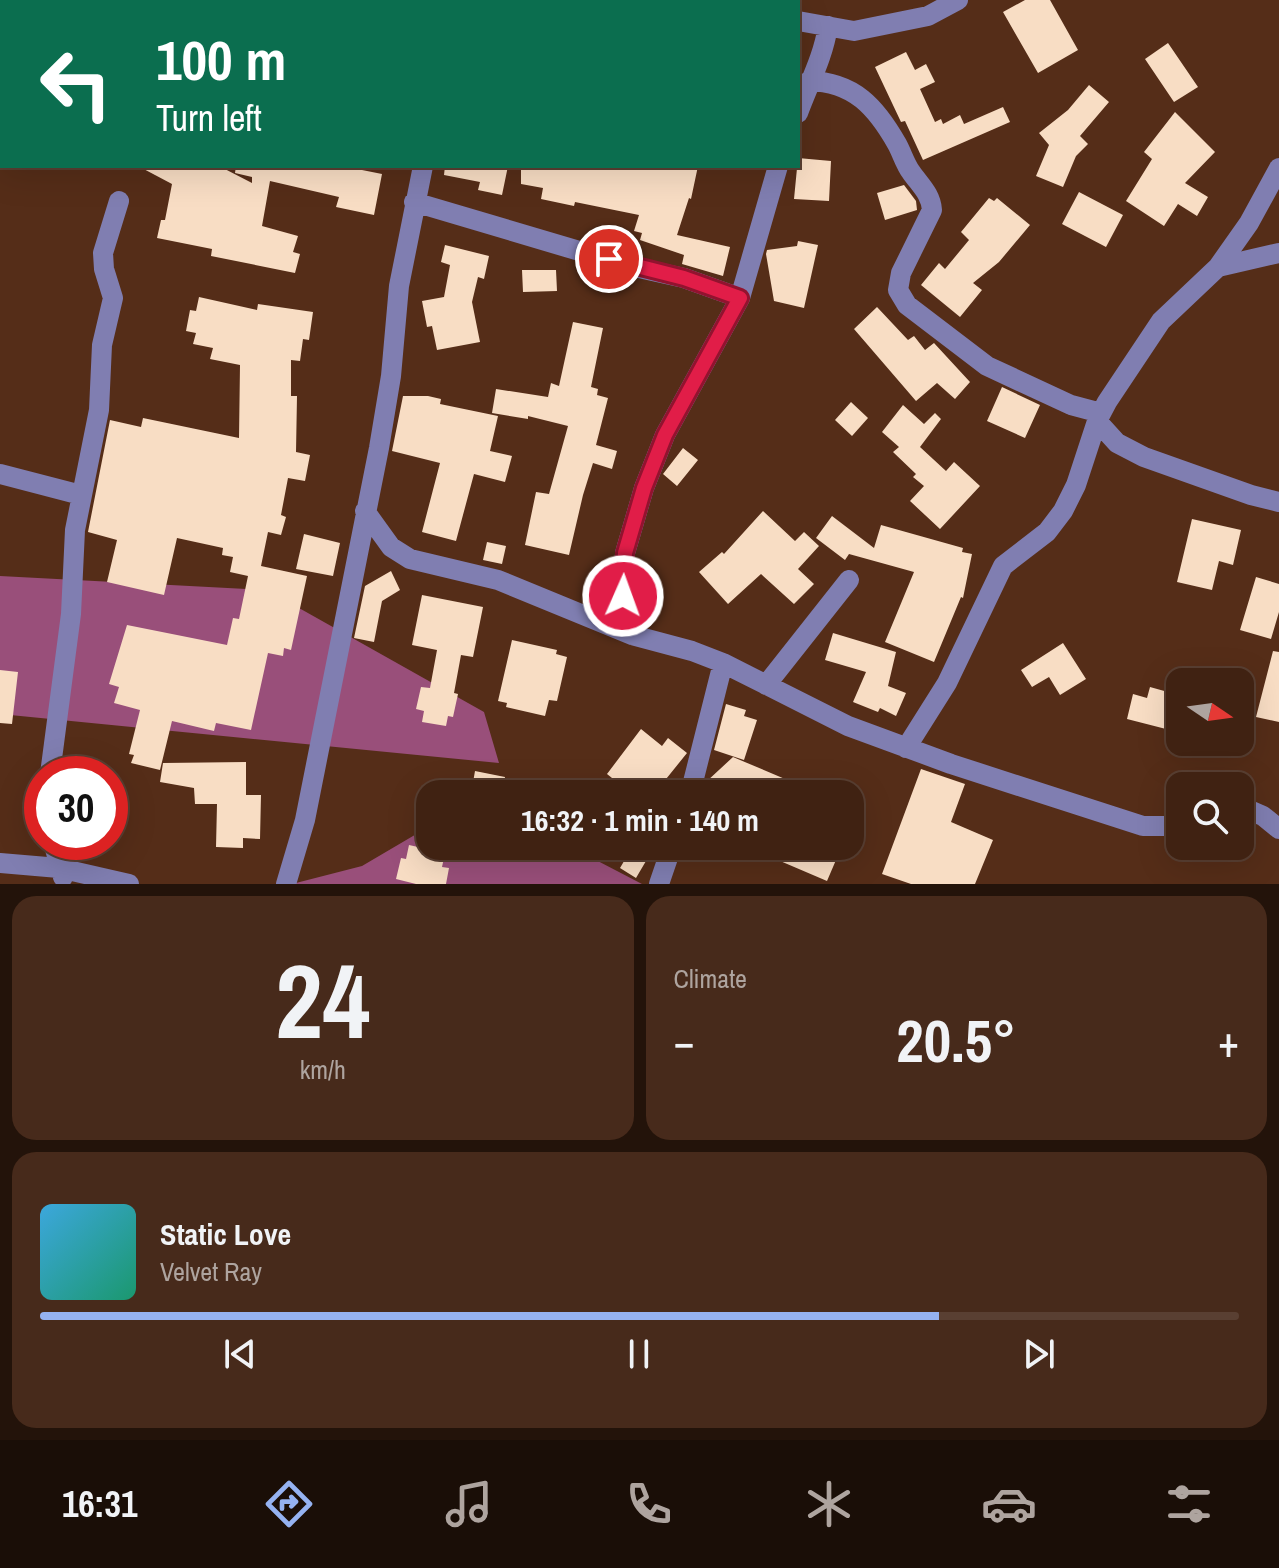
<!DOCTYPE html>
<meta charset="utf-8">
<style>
:root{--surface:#402212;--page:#472a1b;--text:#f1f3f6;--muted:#aea49f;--line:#593f32;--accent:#95b2f1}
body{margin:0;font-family:"Archivo Narrow",sans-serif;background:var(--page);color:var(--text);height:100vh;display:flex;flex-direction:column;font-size:30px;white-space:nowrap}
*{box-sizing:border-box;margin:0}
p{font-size:26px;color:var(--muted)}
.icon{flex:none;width:44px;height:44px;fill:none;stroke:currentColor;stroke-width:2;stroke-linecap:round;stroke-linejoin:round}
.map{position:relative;height:884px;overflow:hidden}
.drawer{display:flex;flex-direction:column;gap:12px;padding:12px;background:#23130a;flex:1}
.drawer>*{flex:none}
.hud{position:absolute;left:0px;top:0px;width:800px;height:168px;box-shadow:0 8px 32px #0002,0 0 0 2px var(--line);background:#0b6e4f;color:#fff;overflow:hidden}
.needle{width:52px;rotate:103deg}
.controls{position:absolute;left:1166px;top:668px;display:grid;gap:16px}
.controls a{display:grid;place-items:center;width:88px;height:88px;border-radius:16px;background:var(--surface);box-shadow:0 8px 32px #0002,0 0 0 2px var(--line);font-size:40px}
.speed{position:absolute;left:24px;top:756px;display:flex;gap:16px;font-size:40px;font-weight:700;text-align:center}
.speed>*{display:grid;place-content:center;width:104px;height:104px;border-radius:50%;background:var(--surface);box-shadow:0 8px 32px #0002,0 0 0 2px var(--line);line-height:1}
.speed .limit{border:12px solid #d22;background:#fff;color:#111}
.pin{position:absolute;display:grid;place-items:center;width:68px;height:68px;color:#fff;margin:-34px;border:4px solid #fff;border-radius:50%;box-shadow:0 2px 8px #0007}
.me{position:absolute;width:88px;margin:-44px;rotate:2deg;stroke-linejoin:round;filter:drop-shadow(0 0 6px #0008)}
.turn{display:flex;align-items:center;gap:28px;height:168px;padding:0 24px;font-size:36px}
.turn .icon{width:104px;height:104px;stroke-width:2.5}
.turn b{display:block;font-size:56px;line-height:68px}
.big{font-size:60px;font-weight:700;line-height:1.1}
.drawer .widget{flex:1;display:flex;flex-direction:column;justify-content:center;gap:12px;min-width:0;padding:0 28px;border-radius:24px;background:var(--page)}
.drawer .dial{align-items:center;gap:0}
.dial b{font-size:104px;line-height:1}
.song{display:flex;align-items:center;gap:24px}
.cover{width:96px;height:96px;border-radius:12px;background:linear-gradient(135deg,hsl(200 70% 55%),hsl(160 70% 35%))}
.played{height:8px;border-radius:4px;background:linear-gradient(90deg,var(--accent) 75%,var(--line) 75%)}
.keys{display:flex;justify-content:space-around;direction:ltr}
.heat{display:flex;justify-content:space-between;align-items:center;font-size:44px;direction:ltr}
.drawer .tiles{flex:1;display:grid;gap:12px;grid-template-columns:1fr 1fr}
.widget:last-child{grid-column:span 2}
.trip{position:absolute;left:416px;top:780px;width:448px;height:80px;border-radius:24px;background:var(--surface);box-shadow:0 8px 32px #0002,0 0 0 2px var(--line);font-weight:700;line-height:80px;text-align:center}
.tabs{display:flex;height:128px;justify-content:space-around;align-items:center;background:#1a0e07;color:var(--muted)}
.tabs .icon{width:56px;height:56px}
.tabs .current{color:var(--accent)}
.tabs b{font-size:36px;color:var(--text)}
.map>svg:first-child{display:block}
</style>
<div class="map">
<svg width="1279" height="884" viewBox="0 0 1279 884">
<rect width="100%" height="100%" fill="#552d18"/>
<path fill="#994f7a" d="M0,576l267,14 217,122 15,51 -499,-49z
M430,826v20h139l73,38h-350l70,-18z"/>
<path fill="#f8ddc4" d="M1025,0h25l28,50 -40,23 -35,-61z
M1168,43l30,44 -24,15 -29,-43z
M906,52l9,18 11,-6 9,18 -15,7 15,33 6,-3 2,5 17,-9 4,9 39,-17 7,15 -87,38 -18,-39 -4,1 -26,-55z
M1089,85l20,17 -29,34 8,8 -12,12 -13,31 -27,-11 13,-31 -10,-12 29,-23z
M1175,112l40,40 -30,31 23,14 -11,19 -19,-12 -14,22 -38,-25 26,-42 -8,-7z
M798,158l33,3 -2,40 -35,-2z
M138,166h81l33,17v-6l-17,-4 1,-7h127l-1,4 20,4 -8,41 -38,-8 3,-10 -69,-16 -8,45 36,10 -5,16 7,2 -5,19 -84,-17 1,-7 -55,-11 4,-18h4l7,-36z
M445,166h63l-6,29 -24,-5 2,-8 -36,-7z
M521,166h177l-7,33 -2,-1 -12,37 53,12 -7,29 -41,-12 2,-9 -44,-15 2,-7 -8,-2 5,-16 -64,-13 -1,4 -33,-7 2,-11 -22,-4z
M904,185l12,16 1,9 -32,10 -8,-27z
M1079,192l44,23 -17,32 -44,-23z
M989,198l5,3 3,-3 33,27 -31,37 -26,21 9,7 -22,27 -39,-32 18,-22 6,6 24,-29 -8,-8z
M798,241l20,4 -14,63 -30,-7 -8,-47 1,-4 30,-4z
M445,245l44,11 -5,23 -6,-2 -6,25 8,40 -43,8 -5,-24 -5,1 -5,-26 22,-4 6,-32 -9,-3z
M522,270h34l1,21 -34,1z
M199,297l58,13 1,-6 55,8 -4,28 -6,-1 -3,22 -9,-1v36h6l-1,56 14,3 -5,26 -17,-3 -7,37 5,2 -5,18 -13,-3 -7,34 46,10 -16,74 -7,-2 -1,8 -15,-3 -17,77 -35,-7 -2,8 -42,-10 -12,49 -29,-7 3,-8 -5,-1 11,-44 -26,-7 5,-16 -10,-3 18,-59 100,20 6,-27 6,1 9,-43 -18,-4 3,-15 -11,-2 1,-7 -46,-10 -13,57 -57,-13 10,-42 -29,-8 22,-112 31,7 2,-9 96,20 1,-73 -30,-6 3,-11 -20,-4 3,-11 -10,-2 4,-21 6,1z
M877,307l31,33 6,-4 11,14 9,-7 36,39 -15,17 -18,-16 -21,18 -62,-72z
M573,322l30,6 -12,59 7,2 -1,6 11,3 -12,47 21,6 -5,18 -19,-6 -10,32 -14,60 -44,-10 11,-53 13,2 19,-68 -40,-10v3l-36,-6 4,-24 52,8 3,-14 8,3z
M1002,387l38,18 -15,33 -38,-17z
M403,396h25l13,3 -1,5 58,12 -8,35 22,5 -7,26 -31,-8 -18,67 -34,-9 18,-69 -48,-12z
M851,402l17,16 -16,18 -17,-16z
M903,405l21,19 11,-11 6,6 -21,28 26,24 8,-9 26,24 -40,43 -30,-28 14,-15 -11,-9 3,-3 -23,-22 6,-5 -17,-15z
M683,448l15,12 -21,26 -14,-12z
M763,511l32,30 9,-9 15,14 -21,23 16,15 -20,20 -33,-30 -33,30 -29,-32 23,-20 2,2z
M832,516l42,32 7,-23 82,23 -1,4 10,2 -9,44 -2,-1 -27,65 -49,-20 29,-70 -65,-18 -4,6 -29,-22z
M1192,519l49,11 -8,35 -14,-4 -7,29 -35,-8z
M304,534l36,9 -7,33 -37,-7z
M487,542l19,4 -4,18 -19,-4z
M391,571l9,19 -18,11 -8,41 -20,-4 11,-52z
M1256,577l23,7v28l-8,27 -31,-9z
M422,595l61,12 -10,50 -12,-2 -7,38 4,1 -5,23 -5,-1 -2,10 -24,-4 2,-11 -8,-2 5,-22 9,1 7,-38 -25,-5z
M833,633l63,19 -8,34 18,7 -10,23 -16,-8 -2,4 -25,-10 13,-30 -41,-12z
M512,640l45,10 -1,4 11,3 -10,44 -8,-1 -4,16 -39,-9 1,-4 -9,-2z
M1063,643l23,36 -26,16 -11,-18 -17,10 -11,-17z
M1273,651l6,1v70l-23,-5z
M0,670l18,2 -6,52 -12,-1z
M1150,687l25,7 -9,35 -39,-10 6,-25 14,4z
M726,704l20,6 -2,6 13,4 -13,40 -30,-10z
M641,729l21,17 6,-8 19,15 -33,41h-22l-25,-20z
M733,757l52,22 -6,15h-76l3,-12z
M246,762v33h15l-1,44 -17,-1v10l-27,-1 1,-43h-22l-1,-16 -34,-6 3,-19z
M921,769l44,15 -14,38 42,18 -18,44h-64l-29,-10z
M475,771l30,6 -3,17h-31z
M409,845l36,8 -3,14 7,1 -3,16h-30l-20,-5 5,-21 5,1z
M745,846h97l-15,35z
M630,851l16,10 -10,17 -16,-10z"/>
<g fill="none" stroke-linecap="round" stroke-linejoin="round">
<path stroke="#807eb1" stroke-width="20" d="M709,0l7,2
M245,2l1,-2
M517,2l2,-2
M798,21l56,10 74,-15 30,-16
M809,81c45,1 67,26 88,63 5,9 8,20 14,28 9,13 20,22 21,38l-31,63 -3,17 9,15 80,61 84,39 30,8
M798,113c11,-30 25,-55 30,-87
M0,150h2
M414,202l216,64 54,12 56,20
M1218,267l61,-14
M1097,421l20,22 27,14 107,38 28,7
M0,474l81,21
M365,511l26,36 19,12 88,21 134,55 60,16 31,12 125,63 103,38 192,62h27l10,-3
M632,635l-9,-39 2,-43 19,-65 21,-53 75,-137 38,-132
M766,685l83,-105
M906,748l41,-65 56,-117 44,-34 16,-21 13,-26 21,-64 10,-19 54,-81 57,-54 31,-44 30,-55
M50,774l21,-160 4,-84 24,-120 3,-65 11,-47 -9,-29 -1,-16 16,-52
M690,794l33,-131
M1240,806l23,10 16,13
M53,842l10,35
M0,863l59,5 70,16
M286,884l19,-64 74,-372 12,-72 8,-90 24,-120
M659,884l13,-38"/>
</g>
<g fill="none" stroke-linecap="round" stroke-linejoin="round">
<g stroke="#92132f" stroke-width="20">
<path id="route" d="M609,259l75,19 56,20 -75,137 -21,53 -19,65 -2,43"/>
</g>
<use href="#route" stroke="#e11d48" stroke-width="14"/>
</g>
</svg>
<div class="controls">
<a><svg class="needle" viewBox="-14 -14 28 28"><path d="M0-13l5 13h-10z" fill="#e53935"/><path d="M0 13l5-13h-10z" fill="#aea49f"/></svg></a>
<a><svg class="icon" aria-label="search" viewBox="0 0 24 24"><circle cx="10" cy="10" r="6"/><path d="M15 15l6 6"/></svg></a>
</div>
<div class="speed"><div class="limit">30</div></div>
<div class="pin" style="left:609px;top:259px;background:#d93025"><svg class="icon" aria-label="arrive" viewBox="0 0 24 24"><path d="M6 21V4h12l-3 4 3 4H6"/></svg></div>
<svg class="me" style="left:623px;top:596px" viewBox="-20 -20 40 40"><circle r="17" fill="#e11d48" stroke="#fff" stroke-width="3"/><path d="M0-11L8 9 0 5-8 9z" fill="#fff"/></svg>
<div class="trip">16:32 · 1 min · 140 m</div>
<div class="hud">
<div class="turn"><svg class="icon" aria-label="left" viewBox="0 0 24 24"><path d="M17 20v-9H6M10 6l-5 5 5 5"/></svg><div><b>100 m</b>Turn left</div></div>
</div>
</div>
<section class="drawer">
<div class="tiles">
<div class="widget dial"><b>24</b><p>km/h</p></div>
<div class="widget"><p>Climate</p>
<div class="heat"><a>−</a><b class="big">20.5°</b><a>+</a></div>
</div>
<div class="widget">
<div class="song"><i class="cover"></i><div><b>Static Love</b><p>Velvet Ray</p></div></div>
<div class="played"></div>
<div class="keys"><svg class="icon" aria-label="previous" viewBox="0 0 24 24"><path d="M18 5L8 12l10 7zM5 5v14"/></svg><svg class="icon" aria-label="pause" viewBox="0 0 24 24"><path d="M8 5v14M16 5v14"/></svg><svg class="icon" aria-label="next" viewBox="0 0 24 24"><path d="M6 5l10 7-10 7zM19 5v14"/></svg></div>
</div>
</div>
</section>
<nav class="tabs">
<b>16:31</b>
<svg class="icon current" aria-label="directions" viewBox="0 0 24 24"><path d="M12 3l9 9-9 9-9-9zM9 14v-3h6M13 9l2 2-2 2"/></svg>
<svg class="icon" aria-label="music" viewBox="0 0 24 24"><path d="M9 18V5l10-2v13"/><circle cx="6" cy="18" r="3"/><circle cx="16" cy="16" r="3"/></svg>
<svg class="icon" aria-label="phone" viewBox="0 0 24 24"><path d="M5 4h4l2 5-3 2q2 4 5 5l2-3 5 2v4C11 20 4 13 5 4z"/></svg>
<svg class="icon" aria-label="climate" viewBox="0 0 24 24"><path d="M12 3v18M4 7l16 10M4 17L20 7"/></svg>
<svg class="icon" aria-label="car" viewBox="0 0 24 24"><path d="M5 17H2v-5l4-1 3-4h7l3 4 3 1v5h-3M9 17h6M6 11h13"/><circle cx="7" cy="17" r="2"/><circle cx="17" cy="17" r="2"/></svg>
<svg class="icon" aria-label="filters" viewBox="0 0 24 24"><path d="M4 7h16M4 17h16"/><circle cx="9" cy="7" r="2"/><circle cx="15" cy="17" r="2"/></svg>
</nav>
